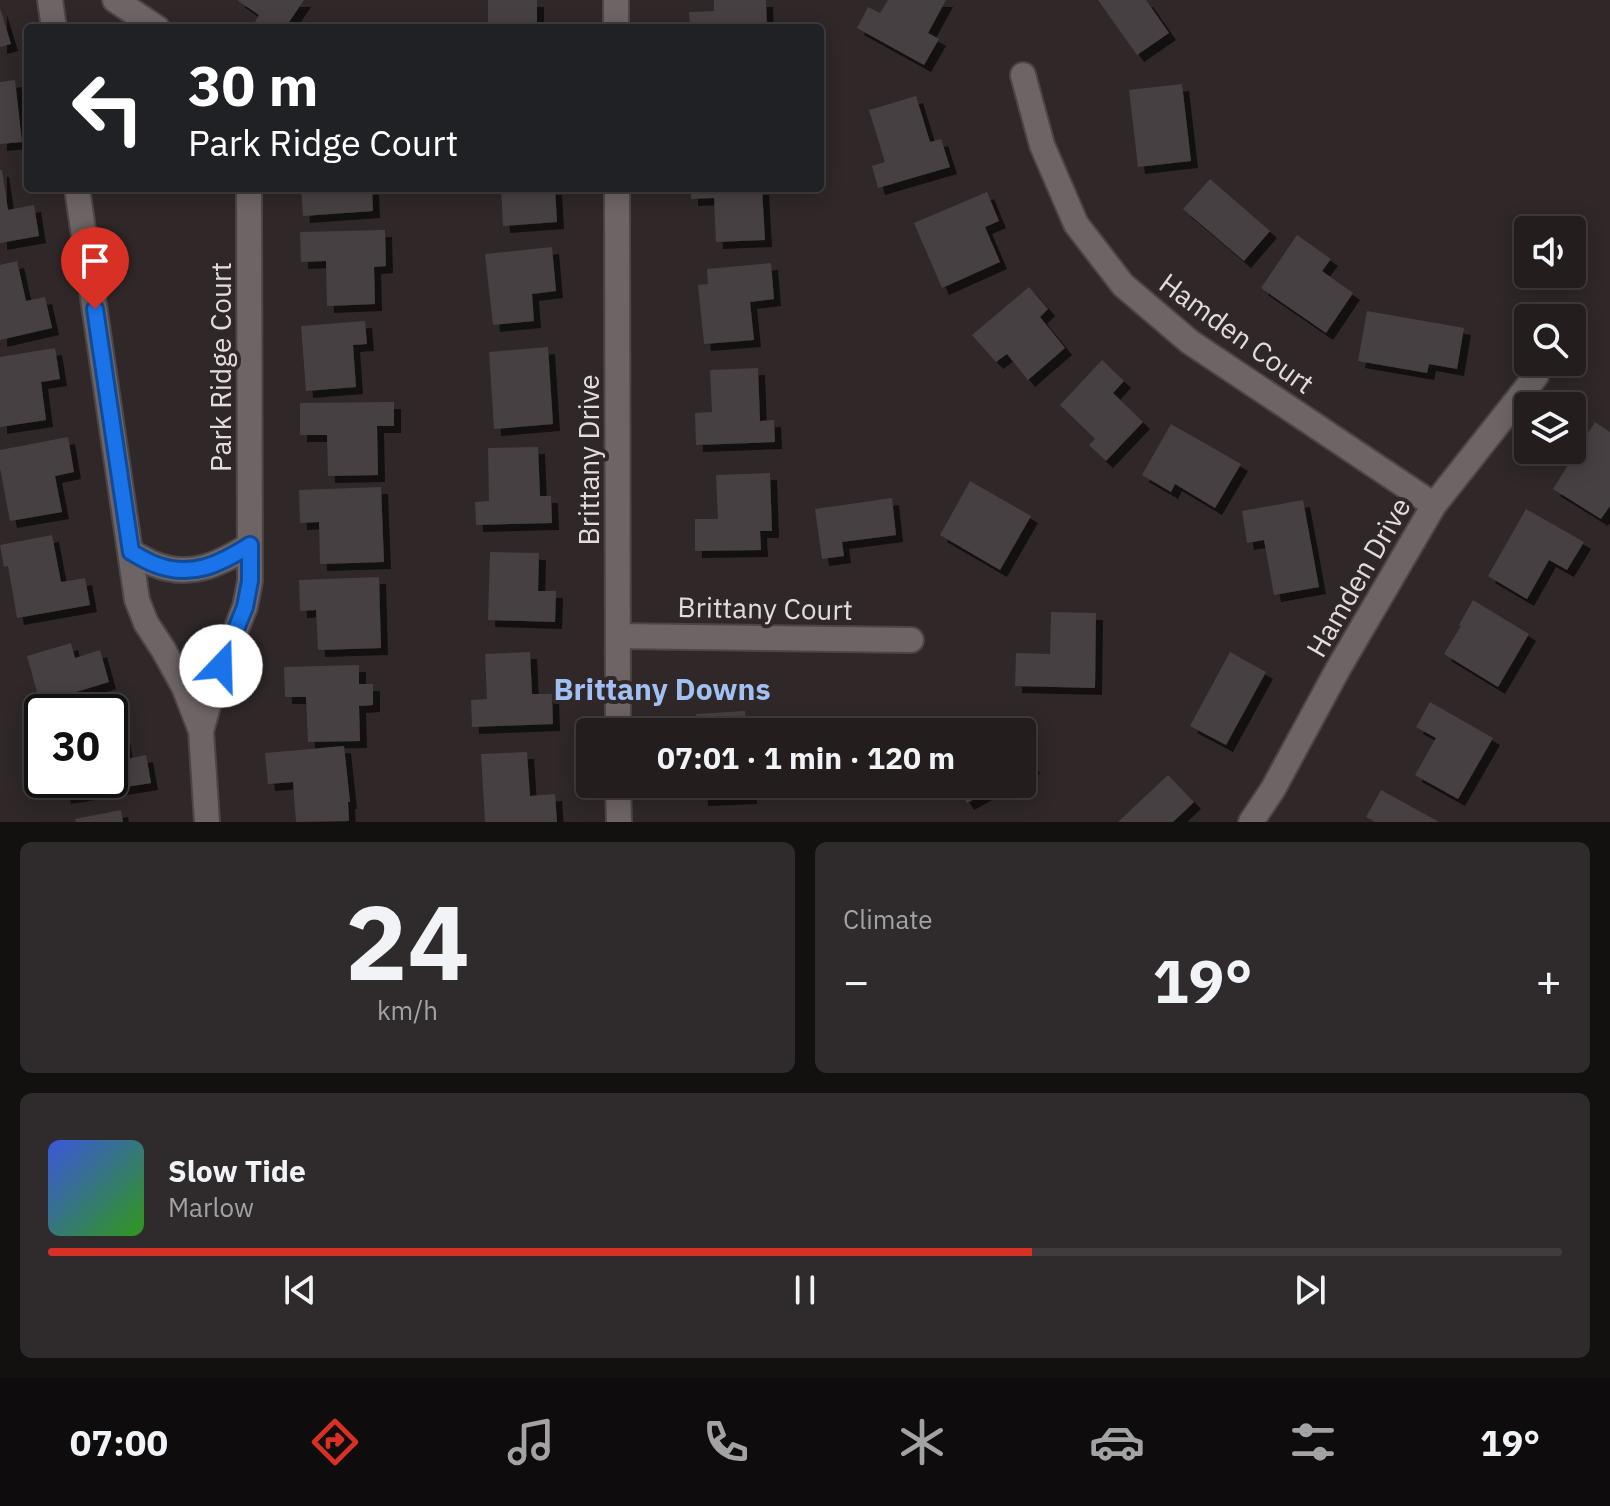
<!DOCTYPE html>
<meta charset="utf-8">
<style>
:root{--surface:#231d1e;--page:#2f2a2b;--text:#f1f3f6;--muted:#a3a2a4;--line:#403b3c;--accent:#d93025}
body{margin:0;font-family:"IBM Plex Sans",sans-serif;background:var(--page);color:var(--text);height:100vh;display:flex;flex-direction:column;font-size:30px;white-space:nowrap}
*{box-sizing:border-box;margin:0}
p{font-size:26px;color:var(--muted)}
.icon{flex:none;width:44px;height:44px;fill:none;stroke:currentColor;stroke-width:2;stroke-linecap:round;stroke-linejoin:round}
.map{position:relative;height:822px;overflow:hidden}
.panel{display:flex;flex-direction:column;gap:20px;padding:20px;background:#131010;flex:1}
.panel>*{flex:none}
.top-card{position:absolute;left:24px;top:24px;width:800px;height:168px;border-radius:8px;box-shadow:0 4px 20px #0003,0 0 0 2px var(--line);background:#202124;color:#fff;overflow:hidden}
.tools{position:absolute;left:1514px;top:216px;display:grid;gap:16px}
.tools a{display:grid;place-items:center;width:72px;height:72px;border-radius:8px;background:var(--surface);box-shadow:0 4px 20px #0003,0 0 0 2px var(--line);font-size:40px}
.speed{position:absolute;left:24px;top:694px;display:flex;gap:16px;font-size:40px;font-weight:700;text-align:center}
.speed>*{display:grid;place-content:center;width:104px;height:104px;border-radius:50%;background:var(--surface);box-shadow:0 4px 20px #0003,0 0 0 2px var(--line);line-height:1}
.speed .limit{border:4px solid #111;border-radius:12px;background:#fff;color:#111}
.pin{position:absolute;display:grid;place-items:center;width:68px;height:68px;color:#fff;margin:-82px -34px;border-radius:50% 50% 50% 0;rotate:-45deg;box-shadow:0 0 8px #0007}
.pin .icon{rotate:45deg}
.me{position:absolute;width:88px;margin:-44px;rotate:21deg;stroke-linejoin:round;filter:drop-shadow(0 0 6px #0008)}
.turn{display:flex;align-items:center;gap:28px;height:168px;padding:0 32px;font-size:36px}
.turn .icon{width:104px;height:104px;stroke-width:2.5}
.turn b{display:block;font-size:56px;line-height:68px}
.big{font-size:60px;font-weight:700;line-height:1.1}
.panel .widget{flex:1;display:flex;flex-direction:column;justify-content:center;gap:12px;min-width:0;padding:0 28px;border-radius:12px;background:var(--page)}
.panel .dial{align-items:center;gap:0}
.dial b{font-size:104px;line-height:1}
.song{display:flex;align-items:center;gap:24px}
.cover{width:96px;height:96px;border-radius:12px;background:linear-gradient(135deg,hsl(230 70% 55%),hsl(110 70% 35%))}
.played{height:8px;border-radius:4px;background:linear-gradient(90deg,var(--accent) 65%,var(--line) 65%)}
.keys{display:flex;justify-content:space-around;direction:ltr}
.heat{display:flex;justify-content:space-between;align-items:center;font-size:44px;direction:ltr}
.panel .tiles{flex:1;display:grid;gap:20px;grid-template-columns:1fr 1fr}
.widget:last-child{grid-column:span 2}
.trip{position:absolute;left:576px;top:718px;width:460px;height:80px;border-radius:8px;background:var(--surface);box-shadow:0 4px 20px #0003,0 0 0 2px var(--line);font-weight:700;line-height:80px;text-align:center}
.menu{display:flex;height:128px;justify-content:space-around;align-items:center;background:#0e0c0c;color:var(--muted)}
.menu .icon{width:56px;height:56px}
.menu .selected{color:var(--accent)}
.menu b{font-size:36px;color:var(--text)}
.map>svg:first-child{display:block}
</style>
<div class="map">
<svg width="1610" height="822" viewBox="0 0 1610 822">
<defs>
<filter id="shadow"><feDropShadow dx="7" dy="7" stdDeviation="0" flood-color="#0009"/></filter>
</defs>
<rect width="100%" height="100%" fill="#2f2728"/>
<path fill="#473f42" filter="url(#shadow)" d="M237,0h67l-19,28h-28l-4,-3 6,-10z
M488,0h49v24h-49z
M714,0h52l1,28h-77l-1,-16 25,-1z
M888,0h58l-18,33 11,6 -15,26 -67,-37 11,-21 12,6z
M1098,0h48l23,33 -32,22z
M0,8l11,36 -11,3z
M15,80l7,62 -22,2v-62z
M1182,84l9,77 -53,6 -9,-77z
M916,96l14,46 11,-3 9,28 -72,21 -6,-22 13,-4 -16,-52z
M0,170h2l6,40 26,-5 5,31 -39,7z
M1210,179l60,52 -26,30 -61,-52z
M301,188h71l1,23 -70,5z
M501,188h54l2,34 -54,4z
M691,188h71l3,52 -49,2 -2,-44 -23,1z
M987,192l12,29 -14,6 15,35 -58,26 -28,-65z
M385,230l1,36 -12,1 1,37 -48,2 -1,-45 -25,1 -1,-30z
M1297,235l34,24 -9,12 31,22 -27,40 -65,-45z
M552,247l4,44 -24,3 2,27 -41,4 -8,-71z
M17,261l9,40 19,-4 7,31 -52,12v-75z
M771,263l3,36 -24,3 4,38 -50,4 -6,-59 10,-1 -1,-15z
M1029,287l19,22 -8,8 25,31 -37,32 -21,-26 -11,8 -24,-27z
M1367,311l97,17 -7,41 -28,-5 -2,9 -69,-12z
M365,321l2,23 -14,1 3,42 -50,4 -5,-65z
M548,347l5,77 -59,5 -5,-77z
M55,348l5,31 -19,3 5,38 -46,7v-70z
M1102,360l22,21 -11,12 30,29 -37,39 -17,-16 6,-6 -35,-34z
M758,368l2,53 14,-1 1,22 -79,3 -1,-32 17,-1 -2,-42z
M394,402v24h-17l1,49 -50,1 -1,-41h-27v-32z
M1595,422l15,10v74l-9,13 -48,-30z
M1171,424l70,40 -26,44 -40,-24 -4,8 -29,-17z
M68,437l6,35 -19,4 7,36 -52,9 -10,-53v-18z
M538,447l2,49h11l1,27 -76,2 -1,-23 14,-1 -1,-53z
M770,473l2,58h-12l1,19 -66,1v-32h23l-2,-44z
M970,481l61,35 -31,54 -60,-35z
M381,487l3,75 -64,2 -1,-42 -19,1 -1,-33z
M892,498l4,37 -54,7 2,14 -22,3 -7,-50z
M1303,500l16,87 -45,8 -10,-55 -17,3 -5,-32z
M1526,509l58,33 -17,28 -18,-10 -22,39 -39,-23z
M52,535l9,47 24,-4 5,27 -73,13 -9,-52 -4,1 -4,-22z
M490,552l49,1 -1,38h18l-1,31 -67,-2z
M379,577l2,71 -63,2 -2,-40 -16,1 -1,-31z
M1473,600l56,34 -31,53 -54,-33 17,-28 -2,-1z
M1051,612l45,1 -1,75 -80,-2 1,-33 34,1z
M71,643l4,15 25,-8 9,32 -69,21 -13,-47z
M530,652l2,42h20l1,30 -81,3 -1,-27 16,-1 -2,-45z
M1230,652l36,20 -40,73 -36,-19z
M359,665v19h14v21l-14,1 1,35 -52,1 -2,-45h-21l-1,-30z
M1430,702l63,36 -35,61 -43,-24 21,-37 -20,-11z
M745,711l1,21h-49l-1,-18z
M120,717l7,42 19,-4 5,28 -87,14 -3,-17h49v-62z
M1010,723l5,9h-22z
M1022,745l11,22 -11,6z
M344,746l6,56h-2l1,19 -53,1 -3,-40 -25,2 -3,-31z
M527,752l3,44 25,-2 2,28h-72l-4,-68z
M1168,775l26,27 -21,20h-55z
M700,784h49l1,13 -49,2z
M956,784h46l-35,19z
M1381,790l58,32h-64l-9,-5z
M121,810l2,12h-47l-1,-3z"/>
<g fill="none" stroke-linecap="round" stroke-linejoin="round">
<g stroke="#4c4546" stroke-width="28">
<path id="street" d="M50,0l4,28
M115,0l42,28
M616,28v-28
M1023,75l19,70 34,79 47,61 67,57 244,163
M77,188l60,412 9,23 17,26 21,38 17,44 6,91
M617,188l1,544
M131,552c7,4 15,9 23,12 36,15 66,0 96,-19
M618,636l293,4
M201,731l12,-43 32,-81 5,-26 -1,-393
M618,784l1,38
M1251,822l22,-33 65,-120 96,-164 102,-129"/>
</g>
<use href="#street" stroke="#6e6465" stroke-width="24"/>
</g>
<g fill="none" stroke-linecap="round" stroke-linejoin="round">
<g stroke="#114b97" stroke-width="20">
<path id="route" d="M95,309l36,243c7,4 15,9 23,12 37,15 66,0 96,-19v36l-5,26 -24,59"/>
</g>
<use href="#route" stroke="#1a73e8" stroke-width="14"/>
</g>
<g text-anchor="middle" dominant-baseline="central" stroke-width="8" stroke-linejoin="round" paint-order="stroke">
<g font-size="28" fill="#e2dddd" stroke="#2f2728">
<text transform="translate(1237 333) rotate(36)">Hamden Court</text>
<text transform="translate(220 367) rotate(-90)">Park Ridge Court</text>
<text transform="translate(588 460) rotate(-90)">Brittany Drive</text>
<text transform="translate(1358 577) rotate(-60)">Hamden Drive</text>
<text transform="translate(765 608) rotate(1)">Brittany Court</text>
</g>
<g font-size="30" font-weight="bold" fill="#a2c0f3" stroke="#2f2728">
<text x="662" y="688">Brittany Downs</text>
</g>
</g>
</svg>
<div class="tools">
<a><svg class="icon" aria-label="sound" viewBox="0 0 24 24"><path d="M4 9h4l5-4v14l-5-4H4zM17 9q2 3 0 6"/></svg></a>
<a><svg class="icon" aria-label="search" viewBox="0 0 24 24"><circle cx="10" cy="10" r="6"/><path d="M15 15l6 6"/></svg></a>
<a><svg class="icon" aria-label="layers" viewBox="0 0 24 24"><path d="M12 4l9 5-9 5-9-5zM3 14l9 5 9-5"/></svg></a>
</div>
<div class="speed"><div class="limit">30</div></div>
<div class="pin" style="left:95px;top:309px;background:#d93025"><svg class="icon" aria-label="arrive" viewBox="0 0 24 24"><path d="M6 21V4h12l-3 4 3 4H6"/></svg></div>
<svg class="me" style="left:221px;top:666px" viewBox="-20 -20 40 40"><circle r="19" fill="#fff"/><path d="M0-13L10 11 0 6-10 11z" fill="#1a73e8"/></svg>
<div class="trip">07:01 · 1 min · 120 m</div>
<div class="top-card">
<div class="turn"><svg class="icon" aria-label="left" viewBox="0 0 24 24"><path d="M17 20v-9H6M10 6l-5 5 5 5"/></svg><div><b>30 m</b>Park Ridge Court</div></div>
</div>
</div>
<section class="panel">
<div class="tiles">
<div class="widget dial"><b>24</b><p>km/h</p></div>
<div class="widget"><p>Climate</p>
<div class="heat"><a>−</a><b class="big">19°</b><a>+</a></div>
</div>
<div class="widget">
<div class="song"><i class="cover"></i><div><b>Slow Tide</b><p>Marlow</p></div></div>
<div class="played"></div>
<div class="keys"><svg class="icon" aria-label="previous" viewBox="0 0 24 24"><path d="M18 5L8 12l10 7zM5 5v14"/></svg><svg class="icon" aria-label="pause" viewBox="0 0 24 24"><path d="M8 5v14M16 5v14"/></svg><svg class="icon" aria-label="next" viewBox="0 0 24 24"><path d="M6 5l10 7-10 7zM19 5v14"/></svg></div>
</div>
</div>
</section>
<nav class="menu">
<b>07:00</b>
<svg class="icon selected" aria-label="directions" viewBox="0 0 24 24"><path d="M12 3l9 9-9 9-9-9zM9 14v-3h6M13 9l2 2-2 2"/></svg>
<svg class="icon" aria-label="music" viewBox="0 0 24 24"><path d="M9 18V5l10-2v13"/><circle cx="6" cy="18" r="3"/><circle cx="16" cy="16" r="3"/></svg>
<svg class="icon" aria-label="phone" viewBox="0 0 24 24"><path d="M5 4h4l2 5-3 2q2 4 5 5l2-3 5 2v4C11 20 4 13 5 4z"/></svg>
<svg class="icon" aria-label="climate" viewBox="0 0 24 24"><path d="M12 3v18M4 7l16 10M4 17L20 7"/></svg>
<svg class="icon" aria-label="car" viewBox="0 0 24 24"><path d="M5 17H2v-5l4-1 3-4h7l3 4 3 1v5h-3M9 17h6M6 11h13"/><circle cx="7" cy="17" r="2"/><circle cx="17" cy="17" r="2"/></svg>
<svg class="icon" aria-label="filters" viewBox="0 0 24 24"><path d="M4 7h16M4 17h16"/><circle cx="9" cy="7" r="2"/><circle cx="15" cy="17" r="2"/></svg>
<b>19°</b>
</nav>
